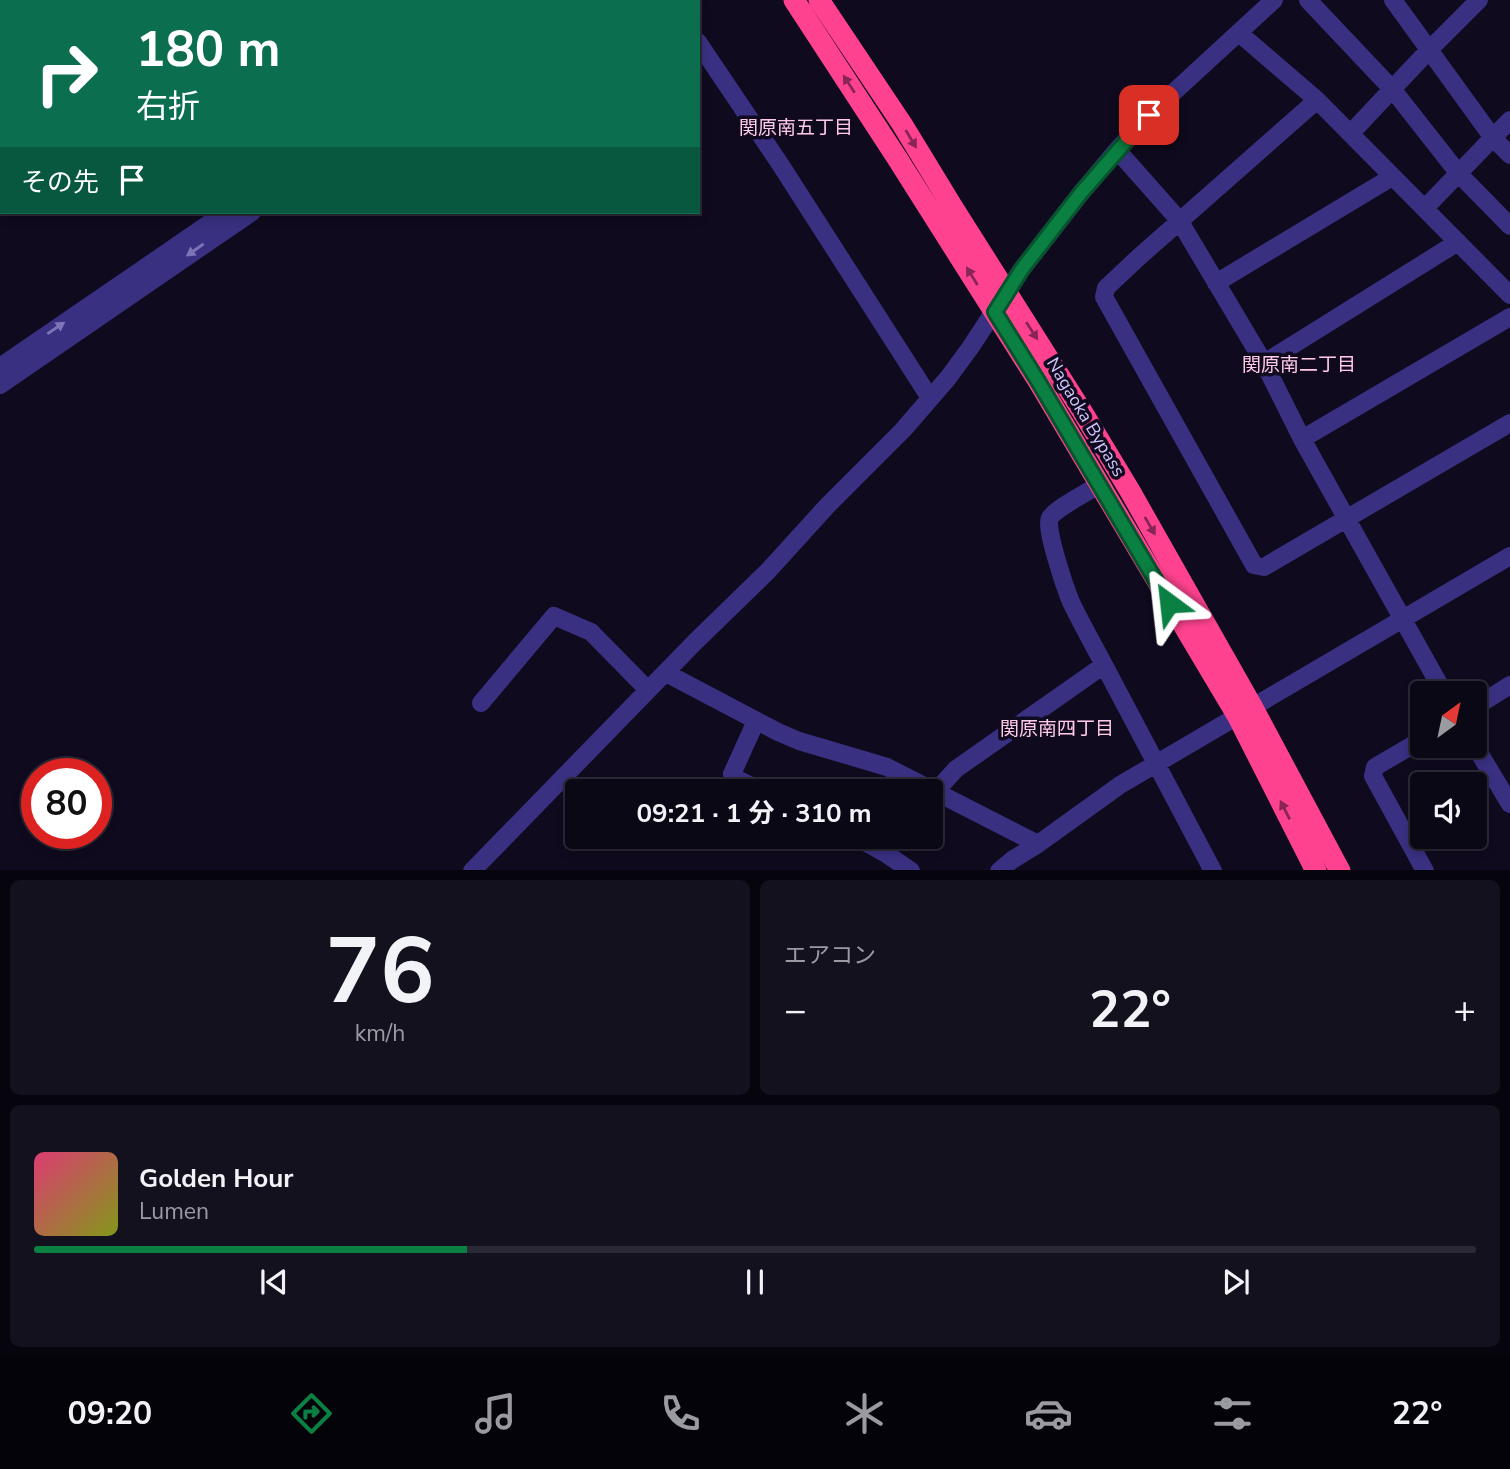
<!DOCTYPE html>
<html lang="ja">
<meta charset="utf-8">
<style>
:root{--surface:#0b0816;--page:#14111f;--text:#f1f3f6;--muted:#9a9aa1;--line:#2b2935;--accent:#0b8043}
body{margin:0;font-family:"Nunito Sans","Noto Sans JP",sans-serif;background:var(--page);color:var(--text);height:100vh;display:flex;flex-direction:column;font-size:26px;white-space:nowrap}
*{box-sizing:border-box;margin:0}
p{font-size:23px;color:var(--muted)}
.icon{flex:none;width:38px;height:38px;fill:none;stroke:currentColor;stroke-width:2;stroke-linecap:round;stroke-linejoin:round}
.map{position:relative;height:870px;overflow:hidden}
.sheet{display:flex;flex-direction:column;gap:10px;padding:10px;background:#06040c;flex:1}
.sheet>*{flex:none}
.banner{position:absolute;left:0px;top:0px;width:700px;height:214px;box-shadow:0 4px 10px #0003,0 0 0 2px var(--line);background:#0b6e4f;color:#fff;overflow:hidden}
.needle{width:46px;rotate:33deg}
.tools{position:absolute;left:1410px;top:681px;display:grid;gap:14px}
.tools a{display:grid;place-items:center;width:77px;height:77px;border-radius:7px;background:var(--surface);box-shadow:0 4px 10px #0003,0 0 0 2px var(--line);font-size:35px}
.speed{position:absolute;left:21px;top:758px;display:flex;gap:14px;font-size:35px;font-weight:700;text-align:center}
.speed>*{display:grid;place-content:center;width:91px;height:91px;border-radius:50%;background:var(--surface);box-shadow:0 4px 10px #0003,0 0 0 2px var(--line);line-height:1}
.speed .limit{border:10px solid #d22;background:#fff;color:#111}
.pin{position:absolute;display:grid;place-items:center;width:60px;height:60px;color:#fff;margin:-30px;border-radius:14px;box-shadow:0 4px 10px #0006}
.me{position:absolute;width:77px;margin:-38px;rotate:330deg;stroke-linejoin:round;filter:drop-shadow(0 0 5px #0008)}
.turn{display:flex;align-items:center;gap:24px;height:147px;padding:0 21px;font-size:32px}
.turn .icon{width:91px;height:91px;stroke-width:2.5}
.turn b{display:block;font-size:49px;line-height:60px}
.then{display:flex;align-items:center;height:66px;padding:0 21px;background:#0003;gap:14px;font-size:26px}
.big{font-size:52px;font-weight:700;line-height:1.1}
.sheet .tile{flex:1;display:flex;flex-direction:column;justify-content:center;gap:10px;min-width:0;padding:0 24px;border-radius:10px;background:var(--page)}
.sheet .dial{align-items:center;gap:0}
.dial b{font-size:91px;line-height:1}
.song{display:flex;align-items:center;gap:21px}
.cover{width:84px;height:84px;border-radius:10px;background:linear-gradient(135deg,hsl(340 70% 55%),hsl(70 70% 35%))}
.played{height:7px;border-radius:4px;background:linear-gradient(90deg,var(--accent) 30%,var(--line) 30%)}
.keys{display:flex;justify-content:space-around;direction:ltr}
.heat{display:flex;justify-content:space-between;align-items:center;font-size:38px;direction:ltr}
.sheet .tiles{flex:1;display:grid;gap:10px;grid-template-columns:1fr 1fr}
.tile:last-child{grid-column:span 2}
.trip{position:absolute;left:565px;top:779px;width:378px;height:70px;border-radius:7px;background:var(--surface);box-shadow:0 4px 10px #0003,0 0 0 2px var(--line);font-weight:700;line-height:70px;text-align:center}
.tab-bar{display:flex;height:112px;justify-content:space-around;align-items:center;background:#040309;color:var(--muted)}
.tab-bar .icon{width:49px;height:49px}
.tab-bar .on{color:var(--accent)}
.tab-bar b{font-size:32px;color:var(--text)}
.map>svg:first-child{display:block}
</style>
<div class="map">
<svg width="1510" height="871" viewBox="0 0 1510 871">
<rect width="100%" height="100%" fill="#0f0a1e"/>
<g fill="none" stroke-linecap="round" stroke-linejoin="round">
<path stroke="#393081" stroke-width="18" d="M669,0l2,2
M1308,0l85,90 66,84 51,52
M1393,0l100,138 17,17
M501,2l3,-2
M554,2l3,-2
M609,2l2,-2
M1239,33l78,67 193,195
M698,42l84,125 148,231
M1317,100l-178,157 -33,31 -2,9 150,268 10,2 246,-144
M1351,133l78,-83 50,-50
M1117,150l62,70 85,143 38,76 142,254
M1425,208l85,-88
M1216,283l176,-106
M1264,363l194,-121
M0,367l226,-155
M0,385l252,-173
M1302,439l208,-122
M1100,484c-12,8 -44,24 -50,34 -6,8 16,72 21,84 10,21 22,42 33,63
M666,673l112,59 21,9 88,26 151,77
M481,703l73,-87 37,16 57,58
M1475,707l35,-22
M756,721l-24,53 5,5 25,12
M1423,739l-48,28 -2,9 52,95
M1475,746l35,58
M935,792l21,-23 148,-104 109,206
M854,836l34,19 23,16
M472,871l223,-229 73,-71 60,-66 75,-75 45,-52 22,-30 52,-79 59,-76 36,-43 32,-35 125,-115
M999,871l13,-11 26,-16 82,-59 390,-229"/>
<path stroke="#ff428f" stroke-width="21" d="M794,0l103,158 141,223 200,336 78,154
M819,0l83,124 50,82 131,207 47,78 123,217 87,163"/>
</g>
<defs><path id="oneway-solid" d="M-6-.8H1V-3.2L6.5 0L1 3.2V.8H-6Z" transform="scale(1.75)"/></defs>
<g fill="#872656">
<use href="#oneway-solid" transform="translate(849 84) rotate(-123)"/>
<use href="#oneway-solid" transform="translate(911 139) rotate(59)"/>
<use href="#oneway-solid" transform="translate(972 276) rotate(-122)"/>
<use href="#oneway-solid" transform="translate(1032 331) rotate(57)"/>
<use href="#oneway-solid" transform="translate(1150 526) rotate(60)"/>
<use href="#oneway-solid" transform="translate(1285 810) rotate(-117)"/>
</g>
<g fill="#7d74ba">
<use href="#oneway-solid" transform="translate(195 250) rotate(145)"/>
<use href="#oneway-solid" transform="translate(56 328) rotate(-34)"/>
</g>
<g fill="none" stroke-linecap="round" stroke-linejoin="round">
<g stroke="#07532c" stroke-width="18">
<path id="route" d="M1149,115l-68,78 -59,76 -27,43 43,69 131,222"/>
</g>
<use href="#route" stroke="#0b8043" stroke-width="12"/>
</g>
<g text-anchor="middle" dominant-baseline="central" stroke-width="7" stroke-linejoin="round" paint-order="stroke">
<g font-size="18" fill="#d1c7ff" stroke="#0f0a1e">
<text transform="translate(1086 417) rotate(59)">Nagaoka Bypass</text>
</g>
<g font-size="19" fill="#ffc9e7" stroke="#0f0a1e">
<text x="796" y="128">関原南五丁目</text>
<text x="1299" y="365">関原南二丁目</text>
<text x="1057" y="729">関原南四丁目</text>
</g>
</g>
</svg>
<div class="tools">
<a><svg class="needle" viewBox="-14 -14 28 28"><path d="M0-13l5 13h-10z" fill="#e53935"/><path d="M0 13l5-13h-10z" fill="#9a9aa1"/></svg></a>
<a><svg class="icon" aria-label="sound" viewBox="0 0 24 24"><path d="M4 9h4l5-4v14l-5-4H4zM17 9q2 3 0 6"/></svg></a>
</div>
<div class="speed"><div class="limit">80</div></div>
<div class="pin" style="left:1149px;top:115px;background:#d93025"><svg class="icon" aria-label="arrive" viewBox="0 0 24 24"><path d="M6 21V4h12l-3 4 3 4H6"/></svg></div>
<svg class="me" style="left:1169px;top:603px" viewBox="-20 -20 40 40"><path d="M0-17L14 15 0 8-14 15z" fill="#0b8043" stroke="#fff" stroke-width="4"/></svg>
<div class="trip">09:21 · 1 分 · 310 m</div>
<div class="banner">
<div class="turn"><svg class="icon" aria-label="right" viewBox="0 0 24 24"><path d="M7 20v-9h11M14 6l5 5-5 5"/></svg><div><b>180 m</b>右折</div></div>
<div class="then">その先<svg class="icon" aria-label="arrive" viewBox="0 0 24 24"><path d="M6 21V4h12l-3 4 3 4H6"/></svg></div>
</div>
</div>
<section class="sheet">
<div class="tiles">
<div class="tile dial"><b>76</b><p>km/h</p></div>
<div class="tile"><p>エアコン</p>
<div class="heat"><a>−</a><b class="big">22°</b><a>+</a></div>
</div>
<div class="tile">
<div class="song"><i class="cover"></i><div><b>Golden Hour</b><p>Lumen</p></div></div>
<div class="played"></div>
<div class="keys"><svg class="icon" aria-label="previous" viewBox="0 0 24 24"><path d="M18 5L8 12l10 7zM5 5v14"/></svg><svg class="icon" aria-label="pause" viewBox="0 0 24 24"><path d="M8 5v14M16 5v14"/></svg><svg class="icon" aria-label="next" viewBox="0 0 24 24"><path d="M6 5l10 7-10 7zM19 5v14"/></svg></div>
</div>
</div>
</section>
<nav class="tab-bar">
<b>09:20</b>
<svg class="icon on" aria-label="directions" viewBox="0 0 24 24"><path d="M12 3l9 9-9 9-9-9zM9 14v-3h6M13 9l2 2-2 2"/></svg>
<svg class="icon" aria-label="music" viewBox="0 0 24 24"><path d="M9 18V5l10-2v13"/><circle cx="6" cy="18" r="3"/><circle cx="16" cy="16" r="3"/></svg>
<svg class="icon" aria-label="phone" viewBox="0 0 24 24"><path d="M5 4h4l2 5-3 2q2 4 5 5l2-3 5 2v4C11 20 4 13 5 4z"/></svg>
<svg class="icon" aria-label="climate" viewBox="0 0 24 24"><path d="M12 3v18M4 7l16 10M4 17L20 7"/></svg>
<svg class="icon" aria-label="car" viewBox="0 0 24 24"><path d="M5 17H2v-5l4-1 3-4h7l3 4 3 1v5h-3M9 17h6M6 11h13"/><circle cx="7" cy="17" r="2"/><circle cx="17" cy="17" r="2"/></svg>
<svg class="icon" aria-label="filters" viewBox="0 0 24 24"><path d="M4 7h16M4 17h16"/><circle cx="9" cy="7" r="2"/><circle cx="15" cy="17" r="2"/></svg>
<b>22°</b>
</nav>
